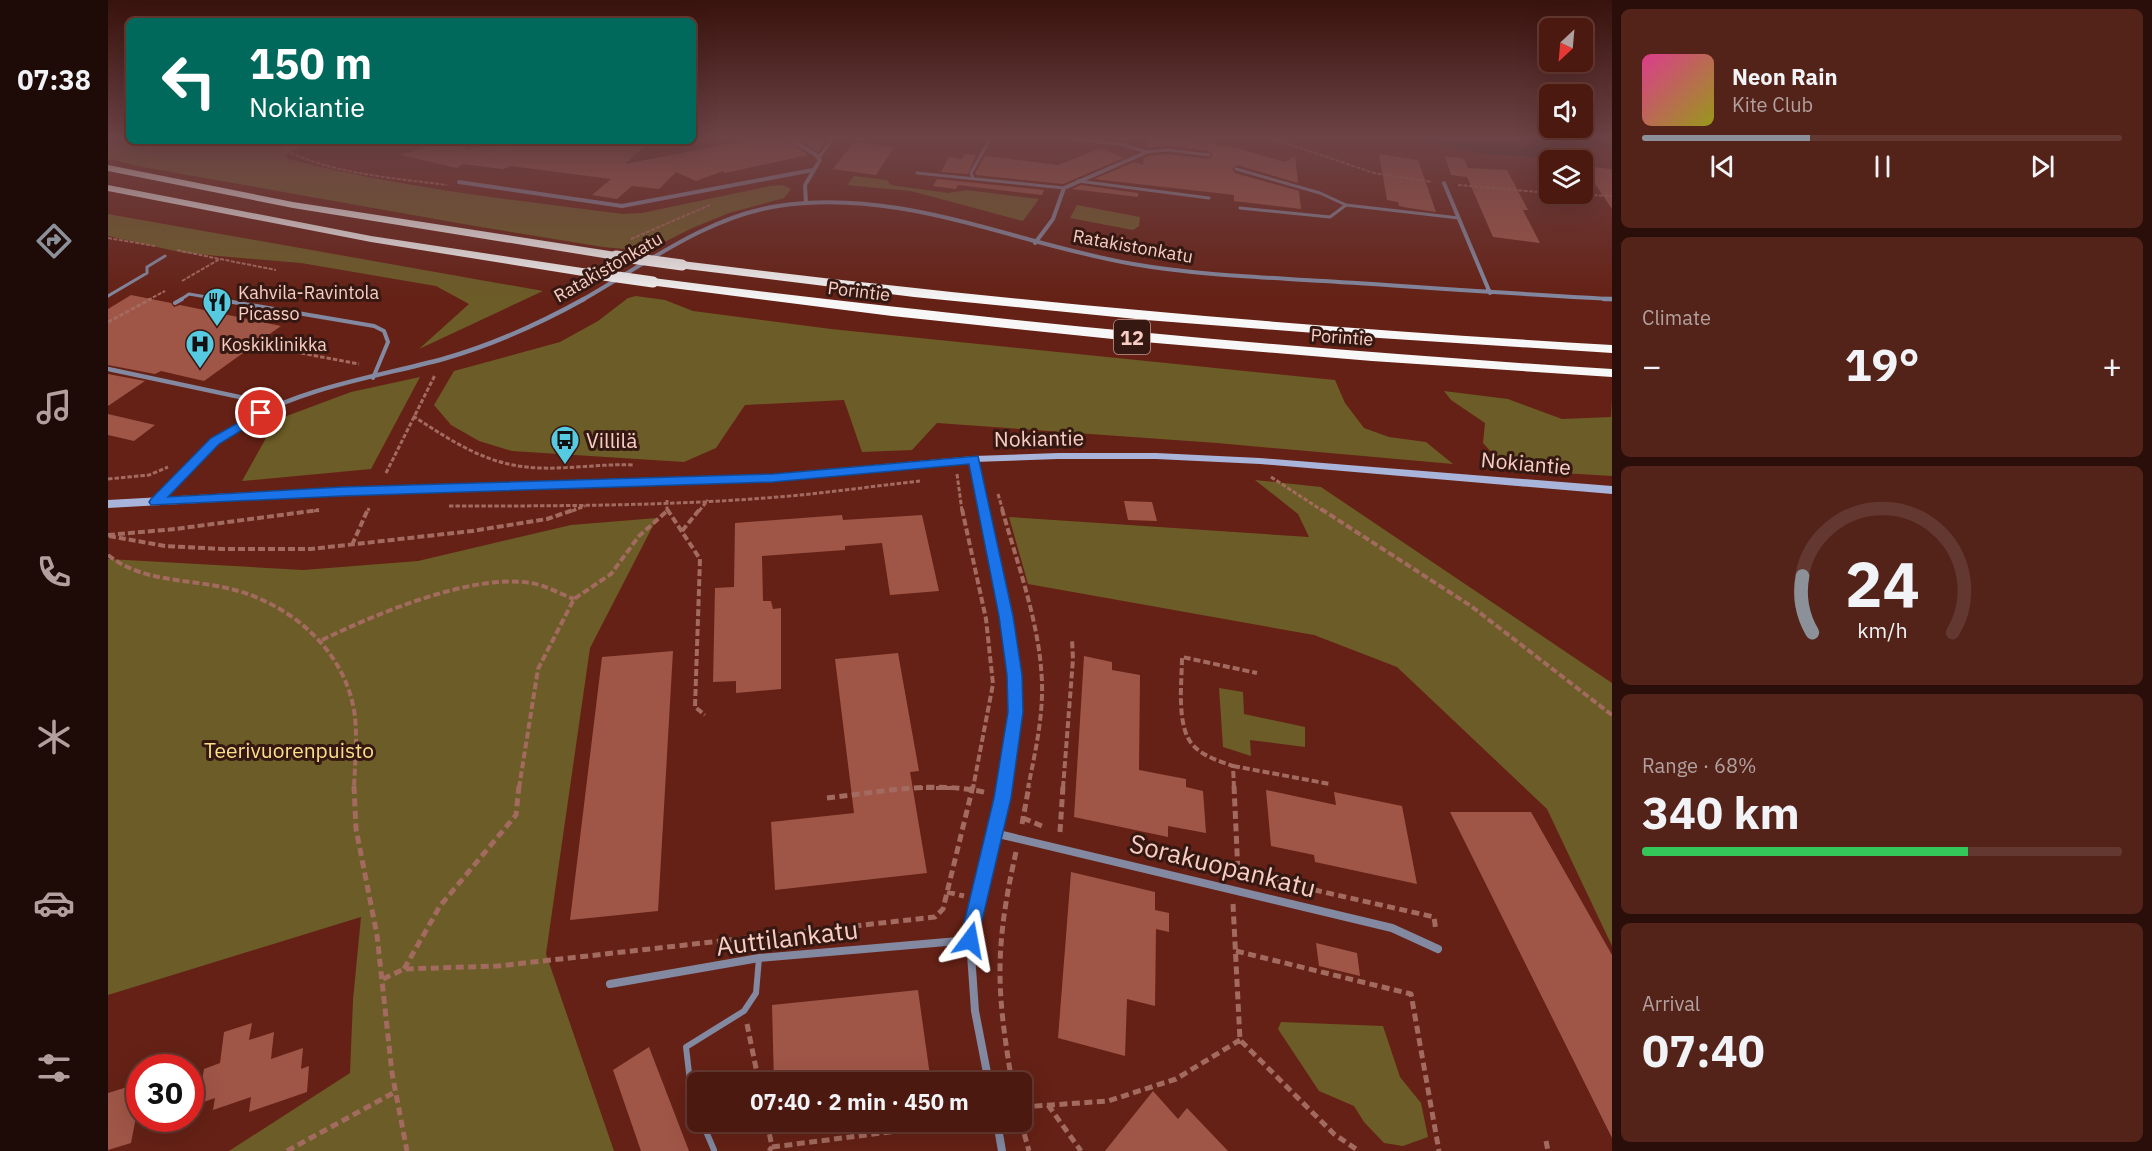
<!DOCTYPE html>
<meta charset="utf-8">
<style>
:root{--surface:#4c1910;--page:#532219;--text:#f1f3f6;--muted:#b2a09f;--line:#633830;--accent:#8c9099}
body{margin:0;font-family:"IBM Plex Sans",sans-serif;background:var(--page);color:var(--text);height:100vh;display:flex;flex-direction:column;font-size:22px;white-space:nowrap}
*{box-sizing:border-box;margin:0}
p{font-size:20px;color:var(--muted)}
.icon{flex:none;width:33px;height:33px;fill:none;stroke:currentColor;stroke-width:2;stroke-linecap:round;stroke-linejoin:round}
.map{position:relative;flex:1;overflow:hidden}
.drawer{display:flex;flex-direction:column;gap:9px;padding:9px;background:#2a0e09;width:540px}
.drawer>*{flex:none}
.hud{position:absolute;left:18px;top:18px;width:570px;height:126px;border-radius:9px;box-shadow:0 6px 24px #0002,0 0 0 2px var(--line);background:#00695c;color:#fff;overflow:hidden}
.needle{width:39px;rotate:206deg}
.fabs{position:absolute;left:1431px;top:18px;display:grid;gap:12px}
.fabs a{display:grid;place-items:center;width:54px;height:54px;border-radius:9px;background:var(--surface);box-shadow:0 6px 24px #0002,0 0 0 2px var(--line);font-size:30px}
.speed{position:absolute;left:18px;top:1054px;display:flex;gap:12px;font-size:30px;font-weight:700;text-align:center}
.speed>*{display:grid;place-content:center;width:78px;height:78px;border-radius:50%;background:var(--surface);box-shadow:0 6px 24px #0002,0 0 0 2px var(--line);line-height:1}
.speed .limit{border:9px solid #d22;background:#fff;color:#111}
.pin{position:absolute;display:grid;place-items:center;width:51px;height:51px;color:#fff;margin:-26px;border:3px solid #fff;border-radius:50%;box-shadow:0 2px 6px #0007}
.me{position:absolute;width:66px;margin:-33px;rotate:13deg;stroke-linejoin:round;filter:drop-shadow(0 0 4px #0008)}
.turn{display:flex;align-items:center;gap:21px;height:126px;padding:0 24px;font-size:27px}
.turn .icon{width:78px;height:78px;stroke-width:2.5}
.turn b{display:block;font-size:42px;line-height:51px}
.big{font-size:45px;font-weight:700;line-height:1.1}
.drawer .card{flex:1;display:flex;flex-direction:column;justify-content:center;gap:9px;min-width:0;padding:0 21px;border-radius:9px;background:var(--page)}
.drawer .dial{align-items:center;gap:0}
.dial svg{height:156px;overflow:visible;fill:none;stroke:var(--line);stroke-width:7;stroke-linecap:round;text-anchor:middle}
.dial text{fill:var(--text);stroke:none}
.song{display:flex;align-items:center;gap:18px}
.cover{width:72px;height:72px;border-radius:9px;background:linear-gradient(135deg,hsl(330 70% 55%),hsl(60 70% 35%))}
.played{height:6px;border-radius:3px;background:linear-gradient(90deg,var(--accent) 35%,var(--line) 35%)}
.keys{display:flex;justify-content:space-around;direction:ltr}
.heat{display:flex;justify-content:space-between;align-items:center;font-size:33px;direction:ltr}
.charge{height:9px;border-radius:4px;background:linear-gradient(90deg,#34c759 68%,var(--line) 0)}
.trip{position:absolute;left:579px;top:1072px;width:345px;height:60px;border-radius:9px;background:var(--surface);box-shadow:0 6px 24px #0002,0 0 0 2px var(--line);font-weight:700;line-height:60px;text-align:center}
main{display:flex;flex:1;min-height:0}
.dock{display:flex;flex-direction:column;width:108px;justify-content:space-around;align-items:center;background:#1e0a06;color:var(--muted)}
.dock .icon{width:42px;height:42px}
.dock .selected{color:var(--accent)}
.dock b{font-size:27px;color:var(--text)}
.map>svg:first-child{display:block}
</style>
<main>
<nav class="dock">
<b>07:38</b>
<svg class="icon selected" aria-label="directions" viewBox="0 0 24 24"><path d="M12 3l9 9-9 9-9-9zM9 14v-3h6M13 9l2 2-2 2"/></svg>
<svg class="icon" aria-label="music" viewBox="0 0 24 24"><path d="M9 18V5l10-2v13"/><circle cx="6" cy="18" r="3"/><circle cx="16" cy="16" r="3"/></svg>
<svg class="icon" aria-label="phone" viewBox="0 0 24 24"><path d="M5 4h4l2 5-3 2q2 4 5 5l2-3 5 2v4C11 20 4 13 5 4z"/></svg>
<svg class="icon" aria-label="climate" viewBox="0 0 24 24"><path d="M12 3v18M4 7l16 10M4 17L20 7"/></svg>
<svg class="icon" aria-label="car" viewBox="0 0 24 24"><path d="M5 17H2v-5l4-1 3-4h7l3 4 3 1v5h-3M9 17h6M6 11h13"/><circle cx="7" cy="17" r="2"/><circle cx="17" cy="17" r="2"/></svg>
<svg class="icon" aria-label="filters" viewBox="0 0 24 24"><path d="M4 7h16M4 17h16"/><circle cx="9" cy="7" r="2"/><circle cx="15" cy="17" r="2"/></svg>
</nav>
<div class="map">
<svg width="1504" height="1151" viewBox="0 0 1504 1151">
<rect width="100%" height="100%" fill="#652115"/>
<path fill="#6c5c27" d="M0,139l205,2 -27,13 2,5c110,28 223,41 335,55l19,-1 128,-27 13,-1 8,4 -7,9 -55,15 -39,16 -43,22 -44,-4 -134,-22 -326,-58 -35,-8z
M746,176l33,4 4,5 57,8 19,-3 72,9 -16,22 -112,-30 -64,-6z
M969,205l63,12 -1,9 -6,4 -63,-12z
M0,214l435,77 -124,58 50,-45 -33,-18 -135,-23 -117,-10 -76,-17z
M528,296l29,4 28,11 138,18 504,51 10,23 19,25 25,9 37,5 27,22 -236,-21 -280,-20 -25,27 -50,2 -18,-52 -99,5 -29,43 -32,14 -172,-11 -33,-10 -28,-16 -17,-20 20,-34 106,-29 38,-21 30,-23z
M312,377l-49,92 -129,12 34,-61 75,-28z
M1336,391l64,8 54,20 49,-2 1,-19v78l-67,-4 -41,-6 -21,-23 2,-20 -34,-23z
M1147,480l66,7 291,196v263l-65,-137 -150,-142 -83,-32 -286,-51 -19,-67 300,20 -11,-23z
M549,518l-67,130 -44,306 68,197h-385l121,-78 3,-73 8,-83 -253,78v-436l195,11 115,-9 153,-36z
M1111,688l24,4 1,22 61,13v20l-55,-7 1,16 -28,-9z
M1173,1022l102,4 17,51 21,26 7,34 -25,9 -19,-3 -20,-21 -10,-16 -35,-15 -41,-62z"/>
<path fill="#072126" d="M1247,139h257v8l-37,-2 -41,12 -53,-4 -47,-10z"/>
<path fill="#9f5647" d="M646,139h31l23,16 -83,18 -2,-2 -27,10 -20,-9 -17,17 -27,-3 -15,13 -25,-4 19,-16 -100,-13 -8,3 -41,-5 -5,4 -57,-13 48,-14h7l13,9 29,-9h153l-25,23z
M690,139h30l-10,13z
M1039,139l69,3v3l21,3 48,14 10,-6 3,27 -61,-18 -5,4 3,4 64,18 2,18 -67,-8v-6l-140,-16 40,-17 9,3 1,-7 5,-2 19,-2 41,5 4,-3 -4,-5 -41,-5 -21,2z
M746,142l40,5 -18,28 -43,-6z
M993,148l23,10 -61,26 -87,-9 -1,-2 10,-17 73,9z
M857,154l11,1 -8,19 -27,-2 8,-15 13,2z
M1271,154l39,6 18,52 -27,-4 -10,-2 -1,-4 -11,-2z
M1337,156l19,3 4,9 39,2 21,40h-5l17,33 -47,-6 -26,-60 -16,-2z
M1475,166l29,3v40z
M829,179l107,11 -2,5 -84,-10 -2,4 -23,-3z
M973,185l57,8v4l-66,-8z
M23,295l40,8 3,4 6,-2 101,21 -77,55 -43,-10 -6,3 -47,-9v-56z
M0,374l37,7 -37,25z
M0,414l47,11 -21,16 -26,-6z
M1016,501l28,1 5,19 -29,-1z
M734,515l1,5 79,-5 17,76 -49,4 -8,-52 -37,3v4l-83,6 1,45h8l2,8 8,-1v81l-45,4v-12l-23,1 2,-94 19,-1 1,-64z
M565,651l-15,260 -88,9 32,-263z
M790,653l21,118 -9,1 17,101 -152,17 -4,-68 83,-9 -19,-154z
M976,656l28,6v8l28,5 -1,95 47,9v8l17,4 3,42 -38,-7v11l-94,-20z
M1158,790l70,15 -2,-13 68,14 15,78 -102,-22 -1,-7 -43,-9z
M1342,812h81l81,143v183z
M963,872l84,20v18l14,3v19l-13,-3 -1,77 -28,-7 -2,57 -67,-18z
M1208,943l41,10 3,23 -41,-10z
M810,990l13,93h-157l-2,-78z
M144,1023l-3,17 25,-8 -3,27 32,-11 -2,21 8,-3 -2,26 -58,20 2,-15 -38,13 2,-12 -17,6 6,-35 16,-6 4,-31z
M541,1047l40,104h-48l-28,-81z
M32,1083v33l-4,1 -5,26 -23,7v-57z
M1045,1091l25,28 9,-11 41,43h-123z"/>
<g fill="none" stroke-linecap="round" stroke-linejoin="round">
<path stroke="#a36a5f" stroke-width="2" stroke-dasharray="4 1.5" stroke-linecap="butt" d="M16,139l5,1
M1165,139l101,34 58,9
M179,141l-3,9c50,24 109,28 163,35
M383,153l33,-12
M1350,185l92,8
M1458,194l46,2
M0,238l47,8
M523,239l79,-34
M69,250l42,9
M74,281l38,-22 56,11
M40,300l17,-9"/>
<path stroke="#a36a5f" stroke-width="3" stroke-dasharray="4.5 2" stroke-linecap="butt" d="M0,322l43,-23
M161,347l90,17
M305,416c31,20 63,42 100,49 39,8 81,-2 121,0
M278,473l49,-98
M849,474l5,37
M1163,477l52,34
M0,479l41,-4 19,-8
M890,494l5,17
M559,500v11
M341,506c119,0 243,0 362,-12 36,-4 73,-9 109,-13
M206,511l5,-1
M260,511l1,-3
M464,511l13,-5
M591,511l9,-11"/>
<path stroke="#a36a5f" stroke-width="4" stroke-dasharray="7 3" stroke-linecap="butt" d="M559,509l33,50 -5,148 10,8
M854,509l24,110 7,65 -20,104
M894,509c16,57 38,115 40,174 1,35 -7,70 -14,105
M1213,509l150,97 141,109
M574,531l18,-22
M0,535l67,-6 144,-19
M1,536l56,10 57,3h89l161,-18 75,-12 29,-10
M244,545l16,-36
M0,555c31,25 71,24 109,31 64,11 125,57 137,124 4,25 1,52 0,78
M214,640c54,-26 150,-67 209,-57 14,2 29,11 43,16
M1125,766l97,18
M411,788l19,-119 36,-70 37,-25 28,-38 28,-25
M808,788h42
M955,788l10,-129 -1,-20
M1126,788l-1,-22c-14,-5 -31,-10 -41,-22 -16,-19 -10,-63 -10,-87l75,16"/>
<path stroke="#a36a5f" stroke-width="5" stroke-dasharray="8 4.5" stroke-linecap="butt" d="M246,786l2,43 21,106 15,138 15,78
M1126,786l4,87
M719,798c54,-6 108,-18 161,-5
M915,818l19,8
M914,824l7,-38
M952,832l3,-46
M1145,876l181,41 2,14
M839,892l17,4
M1125,904l7,136 94,94 25,17
M1128,951l175,43 28,157
M296,969l36,-63 76,-91 3,-29
M275,979l21,-10 94,-3 437,-49 8,-8 30,-123
M639,1024l12,59
M904,1083c-6,-37 -12,-74 -12,-111 0,-41 7,-80 16,-120
M940,1105l33,46
M914,1107l86,-6 68,-22 64,-39
M659,1122l5,25 -3,4
M913,1122l8,29
M1438,1141l2,10
M664,1147l196,-25
M179,1151l108,-59"/>
<path stroke="#8289a1" stroke-width="3" d="M966,139l50,6 23,7 21,-2 41,5
M711,157l14,-18
M1128,169l84,24 26,12 113,13
M809,173l147,15
M865,178l-2,-5 19,-34
M970,181l131,17
M1132,208l90,9 16,-12
M0,296l39,-23v-6l18,-11
M72,300l9,-6 35,6"/>
<path stroke="#8289a1" stroke-width="4" d="M107,299l159,27 10,5 4,11 -15,36
M67,303l7,-4"/>
<path stroke="#8289a1" stroke-width="6" d="M590,1112l-6,-13 -6,-52 58,-36 12,-18 3,-35
M594,1122l12,28"/>
<path stroke="#8289a1" stroke-width="4" d="M681,139l26,15 5,6 -15,25 1,18
M351,182l163,24 191,-36
M1336,183l46,110
M927,243l18,-24 11,-31 83,-36
M474,300c62,-35 124,-83 196,-94 123,-19 237,38 355,58 63,11 128,13 191,17 96,6 192,13 288,18"/>
<path stroke="#8289a1" stroke-width="4.5" d="M1496,299h8
M0,369l169,36
M866,459l11,52
M49,501c27,-29 52,-59 87,-79 60,-35 132,-45 199,-63 49,-14 96,-35 141,-60"/>
<path stroke="#8289a1" stroke-width="7" d="M876,509c14,66 32,133 32,201 0,25 -8,52 -11,78"/>
<path stroke="#8289a1" stroke-width="8" d="M886,833l398,95 46,21
M502,984l149,-26 211,-18
M881,1083l-14,-72 -5,-71 35,-154
M889,1122l5,29"/>
<path fill="#a9b4da" fill-rule="evenodd" d="M950,453h98l104,5 352,28v8l-352,-30 -104,-5h-98l-84,3 -201,20 -431,13 -234,13v-8l234,-13 431,-13 201,-18z"/>
<path fill="#f7f7f7" fill-rule="evenodd" d="M0,165l185,37 323,50 6,4 -6,4 -323,-52 -185,-37z
M0,185l263,51 218,33 6,4 -6,4 -218,-35 -263,-51z
M574,261c309,39 619,66 930,84v8l-233,-15 -233,-18 -232,-23 -236,-29v-6z
M545,278c319,41 638,71 959,91v8l-240,-16 -240,-20 -240,-25 -243,-31 -2,-3z"/>
<path stroke="#f7f7f7" stroke-width="11" d="M508,256l66,9
M481,273l64,9"/>
</g>
<linearGradient id="sky" x2="0" y2="1"><stop stop-color="#38120c"/><stop offset="0.46" stop-color="#6d4346"/><stop offset="1" stop-color="#6d4346" stop-opacity="0"/></linearGradient>
<rect width="1504" height="300" fill="url(#sky)"/>
<path fill="#1a73e8" stroke="#114b97" stroke-width="1.5" d="M153,410l6,3 -2,3 -46,28 -51,53 174,-10 431,-13 205,-18 35,160 9,59 1,37 -12,86 -35,148 -6,3 -7,-3 -3,-6 34,-142 14,-86 -1,-37 -8,-59 -30,-152 -196,18 -431,14 -191,9 -2,-3 2,-3 60,-61z"/>
<defs>
<g id="restaurant-pin" transform="scale(1.5)"><path d="M0 17L-7.5 6A9.5 9.5 0 1 1 7.5 6Z" fill="#55cae0" stroke="#361812"/><path d="M-5-6h1v4h1v-4h1v4h1v-4h1v5L-1.5 .5V6h-2V.5L-5-1ZM5-6V6H3V1.5H1.5Q1.5-4 5-6Z" fill="#111"/></g>
<g id="hospital-pin" transform="scale(1.5)"><path d="M0 17L-7.5 6A9.5 9.5 0 1 1 7.5 6Z" fill="#55cae0" stroke="#361812"/><path d="M-5-5h3v3.5h4V-5h3V5h-3V1.5h-4V5h-3Z" fill="#111"/></g>
<g id="bus-pin" transform="scale(1.5)"><path d="M0 17L-7.5 6A9.5 9.5 0 1 1 7.5 6Z" fill="#55cae0" stroke="#361812"/><path d="M-5-6H5V4H4V6H2V4H-2V6H-4V4H-5ZM-3.5-4V0h7V-4ZM-3.5 1.2v1.5H-2V1.2ZM2 1.2v1.5H3.5V1.2Z" fill="#111"/></g>
</defs>
<g fill-rule="evenodd">
<use href="#restaurant-pin" x="109" y="302"/>
<use href="#hospital-pin" x="92" y="344"/>
<use href="#bus-pin" x="457" y="440"/>
</g>
<g text-anchor="middle" dominant-baseline="central" stroke-width="6" stroke-linejoin="round" paint-order="stroke">
<g font-size="18" fill="#f8cdc4" stroke="#361812">
<text transform="translate(1025 246) rotate(10)">Ratakistonkatu</text>
<text transform="translate(500 267) rotate(-30)">Ratakistonkatu</text>
<text transform="translate(751 291) rotate(7)">Porintie</text>
<text transform="translate(1234 337) rotate(4)">Porintie</text>
</g>
<g font-size="18" fill="#f8cdc4" stroke="#361812" text-anchor="start">
<text x="130" y="292">Kahvila-Ravintola<tspan x="130" dy="21">Picasso</tspan></text>
<text x="113" y="344">Koskiklinikka</text>
</g>
<rect fill="#361812" stroke="#be978f" stroke-width="1.5" x="1006" y="320" width="36" height="34" rx="4.5"/>
<g font-size="20" font-weight="bold" fill="#f8cdc4">
<text x="1024" y="337">12</text>
</g>
<g font-size="21" fill="#f8cdc4" stroke="#361812">
<text transform="translate(931 438) rotate(-1)">Nokiantie</text>
<text transform="translate(1418 463) rotate(5)">Nokiantie</text>
</g>
<g font-size="21" fill="#f8cdc4" stroke="#361812" text-anchor="start">
<text x="478" y="440">Villilä</text>
</g>
<g font-size="21" fill="#fbdf88" stroke="#361812">
<text x="181" y="750">Teerivuorenpuisto</text>
</g>
<g font-size="26" fill="#f8cdc4" stroke="#361812">
<text transform="translate(1115 865) rotate(14)">Sorakuopankatu</text>
<text transform="translate(679 937) rotate(-7)">Auttilankatu</text>
</g>
</g>
</svg>
<div class="fabs">
<a><svg class="needle" viewBox="-14 -14 28 28"><path d="M0-13l5 13h-10z" fill="#e53935"/><path d="M0 13l5-13h-10z" fill="#b2a09f"/></svg></a>
<a><svg class="icon" aria-label="sound" viewBox="0 0 24 24"><path d="M4 9h4l5-4v14l-5-4H4zM17 9q2 3 0 6"/></svg></a>
<a><svg class="icon" aria-label="layers" viewBox="0 0 24 24"><path d="M12 4l9 5-9 5-9-5zM3 14l9 5 9-5"/></svg></a>
</div>
<div class="speed"><div class="limit">30</div></div>
<div class="pin" style="left:153px;top:413px;background:#d93025"><svg class="icon" aria-label="arrive" viewBox="0 0 24 24"><path d="M6 21V4h12l-3 4 3 4H6"/></svg></div>
<svg class="me" style="left:862px;top:940px" viewBox="-20 -20 40 40"><path d="M0-17L14 15 0 8-14 15z" fill="#1a73e8" stroke="#fff" stroke-width="4"/></svg>
<div class="trip">07:40 · 2 min · 450 m</div>
<div class="hud">
<div class="turn"><svg class="icon" aria-label="left" viewBox="0 0 24 24"><path d="M17 20v-9H6M10 6l-5 5 5 5"/></svg><div><b>150 m</b>Nokiantie</div></div>
</div>
</div>
<section class="drawer">
<div class="card">
<div class="song"><i class="cover"></i><div><b>Neon Rain</b><p>Kite Club</p></div></div>
<div class="played"></div>
<div class="keys"><svg class="icon" aria-label="previous" viewBox="0 0 24 24"><path d="M18 5L8 12l10 7zM5 5v14"/></svg><svg class="icon" aria-label="pause" viewBox="0 0 24 24"><path d="M8 5v14M16 5v14"/></svg><svg class="icon" aria-label="next" viewBox="0 0 24 24"><path d="M6 5l10 7-10 7zM19 5v14"/></svg></div>
</div>
<div class="card"><p>Climate</p>
<div class="heat"><a>−</a><b class="big">19°</b><a>+</a></div>
</div>
<div class="card dial"><svg viewBox="0 0 100 80">
<path d="M14 69A42 42 0 1 1 86 69"/>
<path d="M14 69A42 42 0 0 1 9 40" stroke="#8c9099"/>
<text x="50" y="56" font-size="32" font-weight="700">24</text>
<text x="50" y="72" font-size="11">km/h</text>
</svg></div>
<div class="card"><p>Range · 68%</p><b class="big">340 km</b><div class="charge"></div></div>
<div class="card"><p>Arrival</p><b class="big">07:40</b></div>
</section>
</main>
